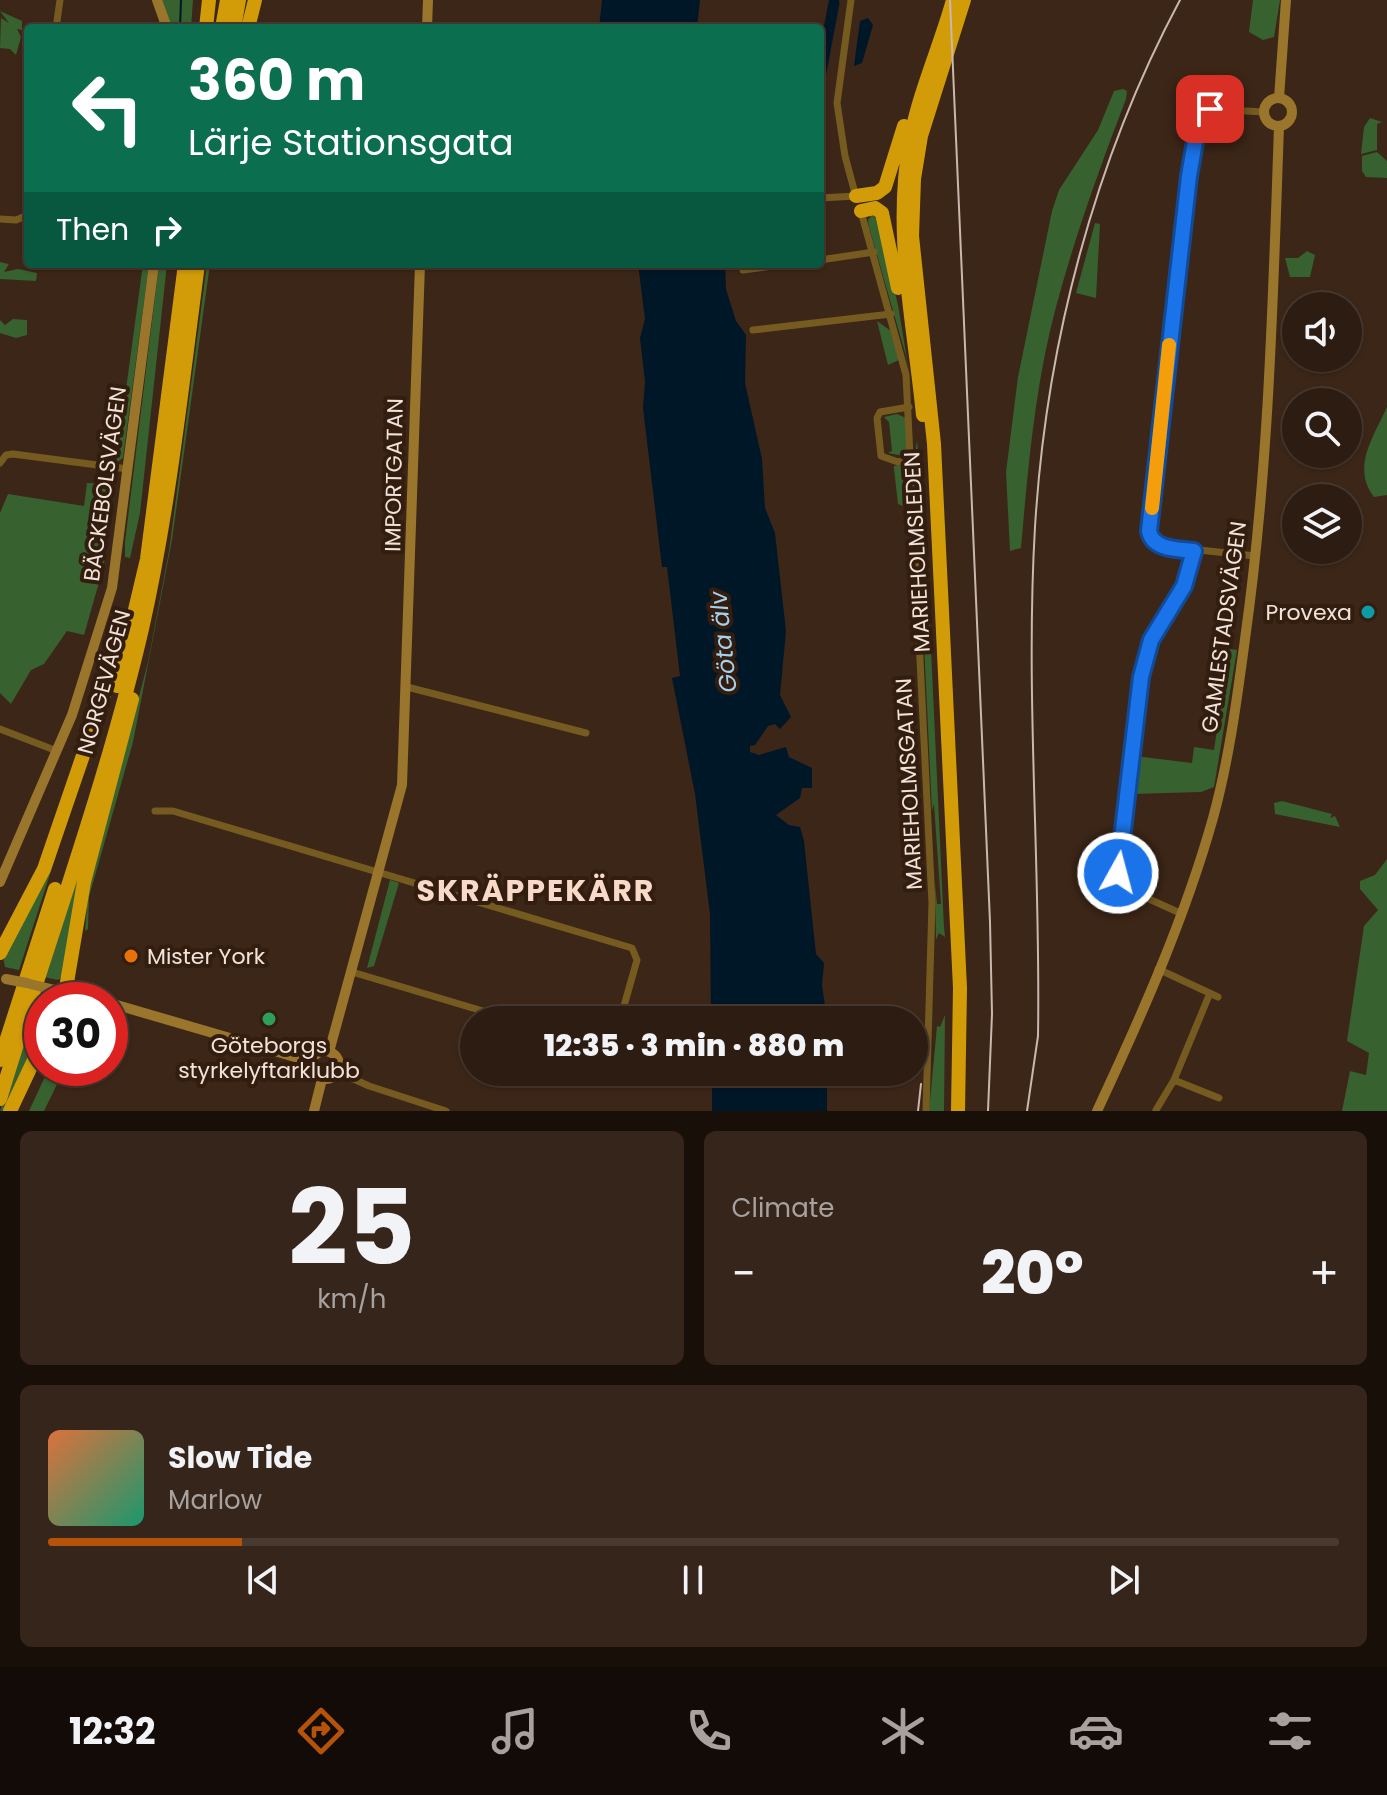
<!DOCTYPE html>
<meta charset="utf-8">
<style>
:root{--surface:#2d1c11;--page:#35251a;--text:#f1f3f6;--muted:#a7a19f;--line:#483a31;--accent:#b45309}
body{margin:0;font-family:Poppins,sans-serif;background:var(--page);color:var(--text);height:100vh;display:flex;flex-direction:column;font-size:30px;white-space:nowrap}
*{box-sizing:border-box;margin:0}
p{font-size:26px;color:var(--muted)}
.icon{flex:none;width:44px;height:44px;fill:none;stroke:currentColor;stroke-width:2;stroke-linecap:round;stroke-linejoin:round}
.map{position:relative;height:1111px;overflow:hidden}
.sheet{display:flex;flex-direction:column;gap:20px;padding:20px;background:#190f09;flex:1}
.sheet>*{flex:none}
.guide{position:absolute;left:24px;top:24px;width:800px;height:244px;border-radius:8px;box-shadow:0 2px 6px #0004,0 0 0 2px var(--line);background:#0b6e4f;color:#fff;overflow:hidden}
.tools{position:absolute;left:1282px;top:292px;display:grid;gap:16px}
.tools a{display:grid;place-items:center;width:80px;height:80px;border-radius:50%;background:var(--surface);box-shadow:0 2px 6px #0004,0 0 0 2px var(--line);font-size:40px}
.speed{position:absolute;left:24px;top:982px;display:flex;gap:16px;font-size:40px;font-weight:700;text-align:center}
.speed>*{display:grid;place-content:center;width:104px;height:104px;border-radius:50%;background:var(--surface);box-shadow:0 2px 6px #0004,0 0 0 2px var(--line);line-height:1}
.speed .limit{border:12px solid #d22;background:#fff;color:#111}
.pin{position:absolute;display:grid;place-items:center;width:68px;height:68px;color:#fff;margin:-34px;border-radius:16px;box-shadow:0 4px 12px #0006}
.me{position:absolute;width:88px;margin:-44px;rotate:7deg;stroke-linejoin:round;filter:drop-shadow(0 0 6px #0008)}
.turn{display:flex;align-items:center;gap:28px;height:168px;padding:0 32px;font-size:36px}
.turn .icon{width:104px;height:104px;stroke-width:2.5}
.turn b{display:block;font-size:56px;line-height:68px}
.then{display:flex;align-items:center;height:76px;padding:0 32px;background:#0003;gap:16px;font-size:30px}
.big{font-size:60px;font-weight:800;line-height:1.1}
.sheet .card{flex:1;display:flex;flex-direction:column;justify-content:center;gap:12px;min-width:0;padding:0 28px;border-radius:12px;background:var(--page)}
.sheet .dial{align-items:center;gap:0}
.dial b{font-size:104px;line-height:1}
.song{display:flex;align-items:center;gap:24px}
.cover{width:96px;height:96px;border-radius:12px;background:linear-gradient(135deg,hsl(20 70% 55%),hsl(160 70% 35%))}
.played{height:8px;border-radius:4px;background:linear-gradient(90deg,var(--accent) 15%,var(--line) 15%)}
.keys{display:flex;justify-content:space-around;direction:ltr}
.heat{display:flex;justify-content:space-between;align-items:center;font-size:44px;direction:ltr}
.sheet .tiles{flex:1;display:grid;gap:20px;grid-template-columns:1fr 1fr}
.card:last-child{grid-column:span 2}
.trip{position:absolute;left:460px;top:1006px;width:468px;height:80px;border-radius:40px;background:var(--surface);box-shadow:0 2px 6px #0004,0 0 0 2px var(--line);font-weight:800;line-height:80px;text-align:center}
.menu{display:flex;height:128px;justify-content:space-around;align-items:center;background:#120b07;color:var(--muted)}
.menu .icon{width:56px;height:56px}
.menu .selected{color:var(--accent)}
.menu b{font-size:36px;color:var(--text)}
.map>svg:first-child{display:block}
</style>
<div class="map">
<svg width="1387" height="1111" viewBox="0 0 1387 1111">
<rect width="100%" height="100%" fill="#3c2617"/>
<path fill="#37612f" d="M162,0h31l-2,28h-20z
M1253,0h27l-6,37 -11,3 -14,-8z
M0,11l22,10v9l-5,-1 4,8 -5,18 -6,-6 -10,-1 1,-30 8,5z
M1123,89l4,2 -1,8c-26,68 -51,137 -70,208 -21,78 -28,161 -35,241l-11,3 -4,-79 12,-95 34,-166 7,-21 39,-60 16,-39z
M1370,118l12,4 -5,2v26l-16,4 3,-27z
M1377,152l10,9v17l-21,-1 -4,-6v-15z
M872,215l5,4 21,86 17,103 -9,-52 -37,-129 -1,-7z
M1095,223l5,1 -4,74 -20,-5z
M1307,251l8,4 -5,22h-20l-5,-19h13z
M0,262l9,2 -5,8 14,-3 19,4 -1,8 -36,-2z
M143,264h6l-26,194 -7,5z
M159,264h8l-27,249 -10,45 -5,-1v-15z
M207,264h3l-38,276 -39,202 -44,155 -1,32 -3,2 3,-39 60,-230 21,-111z
M13,319l14,1v15l-11,3 -16,-5v-13l5,5z
M877,321l14,10 8,29 -11,5z
M1387,407v88l-13,2c-23,-29 0,-61 13,-90z
M897,414l9,4 2,32 -4,6 -16,-3 4,-2 -3,-29 -5,-5z
M917,440l10,124 17,363 1,10 -6,-4 -3,7 -1,-56 2,20h4l-7,-100 -2,7 -17,-355z
M904,464l4,3 2,42 -12,-5 -4,-35v-3z
M87,483l23,1 -6,81 -20,70 -17,-4 -23,33 -13,6 -20,34 -11,-11v-180l8,-19 76,12z
M1229,649l8,1 -23,137 -13,5 -69,2 3,-38 57,7 2,-16 20,3z
M87,760l-68,210 -14,-3 -2,-10z
M107,776l-43,200 -6,4 -14,-3z
M1282,801l50,13 -2,4 5,-2 5,11 -65,-13 -1,-11z
M1387,859v252h-45l8,-40 16,4 3,-22 -22,-12 17,-115 14,-16 -18,-21v-8l15,-6z
M390,880l9,3 -25,83 -7,2z
M37,996l15,4h-10v33l-37,78h-5z
M945,1015l-1,96h-15l8,-85 3,1z
M49,1068h16l-21,43h-15z"/>
<path fill="#001728" d="M602,0h98l-3,28h-98z
M868,18l5,7 -11,38 -8,3 6,-45z
M638,264h87l1,25 10,32 10,14 -1,48 17,76 3,49 10,25 11,98 -6,64 11,22 -11,12 -5,-5 -7,2 -13,19 -5,1v6l9,3 27,-8 3,10 23,11v20h-10l-2,10 -24,17 13,10 11,2 4,14 12,113 8,9 -2,22 5,35h-116l-1,-106 -15,-120 -23,-116 8,-2 -13,-109h-5l-19,-159 2,-27 -5,-43 5,-19z
M712,1072h115v39h-115z"/>
<g fill="none" stroke-linecap="round" stroke-linejoin="round">
<path stroke="#001728" stroke-width="2" d="M180,28l1,-28"/>
<path stroke="#001728" stroke-width="11" d="M820,77l14,-74"/>
<path stroke="#765b21" stroke-width="7" d="M851,0l-14,103 8,53 11,41
M56,28l4,-28
M820,198l36,-2
M860,208l46,167 26,528 -6,208
M0,219l16,1 12,-5
M820,260l54,-8
M743,270l45,-6
M753,330l138,-16
M909,407l-29,5 -3,6 4,38 17,6 14,-3
M0,463l6,-8 7,-1 115,15
M1255,556l-93,-10 -11,-7 -2,-8 40,-355 10,-57 11,-10 54,3
M407,687l179,46
M0,729l57,22
M155,811h18l459,137 5,12 -17,60
M1180,913l-51,-23 -11,-17 23,-196 10,-37 33,-54 10,-35
M1158,969l60,28
M352,972l161,48
M338,1072l31,14 77,25
M1174,1080l45,18
M1156,1110l18,-30 36,-87"/>
<path stroke="#99762c" stroke-width="10" d="M157,0l10,28
M427,28l1,-28
M1279,98l7,-98
M1264 112a14 14 0 1 1 28 0a14 14 0 1 1-28 0Z
M0,882l72,-167 40,-127 42,-324
M61,991l36,9
M110,1003l202,59
M311 1065a14 14 0 1 1 28 0a14 14 0 1 1-28 0Z
M329,1052l73,-267 18,-521
M314,1111l8,-32
M1097,1111c44,-94 88,-193 116,-293 16,-58 24,-119 32,-179 24,-170 28,-342 34,-513"/>
<path stroke="#d29c09" stroke-width="14" d="M206,28l3,-28
M222,28l5,-28
M234,28l5,-28
M248,28l7,-28
M856,196l21,-3 8,-6 19,-61
M861,211l14,-3 7,5 16,75
M923,415c-9,-92 -30,-181 -13,-274 9,-49 30,-94 43,-141
M117,686l30,-127 38,-295
M0,953l44,-84 68,-198
M64,1000l20,-118 48,-183
M0,1060l55,-171
M0,1099c47,-156 105,-311 142,-470 27,-120 40,-243 56,-365
M10,1111l32,-68
M958,1111l2,-123 -26,-544 -22,-208 2,-57 7,-43 43,-136"/>
<path stroke="#c9b8ae" stroke-width="2" d="M1027,1111l11,-75c3,-169 -13,-340 -3,-509 11,-182 59,-366 145,-527"/>
<path stroke="#c9b8ae" stroke-width="2" d="M950,0l40,922 2,92 -4,97
M918,1111l3,-27"/>
<path stroke="#99762c" stroke-width="10" d="M6,979l21,4
M30,984l29,7"/>
</g>
<g fill="none" stroke-linecap="round" stroke-linejoin="round">
<g stroke="#114b97" stroke-width="20">
<path id="route" d="M1118,873l23,-196 10,-37 33,-54 10,-35c-17,-2 -41,-1 -45,-20l40,-355 10,-57 11,-10"/>
</g>
<use href="#route" stroke="#1a73e8" stroke-width="14"/>
<path stroke="#f59e0b" stroke-width="14" d="M1152,508l17,-163"/>
</g>
<circle fill="#0f9aa8" stroke="#321d0e" stroke-width="3" cx="1368" cy="612" r="8"/>
<circle fill="#e8710a" stroke="#321d0e" stroke-width="3" cx="131" cy="956" r="8"/>
<circle fill="#2e9e5b" stroke="#321d0e" stroke-width="3" cx="269" cy="1019" r="8"/>
<g text-anchor="middle" dominant-baseline="central" stroke-width="8" stroke-linejoin="round" paint-order="stroke">
<g font-size="22" fill="#f2e3da" stroke="#321d0e">
<text transform="translate(394 475) rotate(-89)">IMPORTGATAN</text>
<text transform="translate(105 484) rotate(-82)">BÄCKEBOLSVÄGEN</text>
<text transform="translate(917 552) rotate(-93)">MARIEHOLMSLEDEN</text>
<text transform="translate(1224 627) rotate(-82)">GAMLESTADSVÄGEN</text>
<text transform="translate(104 682) rotate(-75)">NORGEVÄGEN</text>
<text transform="translate(909 784) rotate(-93)">MARIEHOLMSGATAN</text>
</g>
<g font-size="22" fill="#f2e3da" stroke="#321d0e" text-anchor="end">
<text x="1352" y="612">Provexa</text>
<text x="147" y="956" text-anchor="start">Mister York</text>
<text x="269" y="1045" text-anchor="middle">Göteborgs<tspan x="269" dy="25">styrkelyftarklubb</tspan></text>
</g>
<g font-size="24" font-style="italic" fill="#a5d0ee" stroke="#321d0e">
<text transform="translate(723 642) rotate(-96)">Göta älv</text>
</g>
<g font-size="30" font-weight="bold" letter-spacing="2" fill="#f9daca" stroke="#321d0e">
<text x="536" y="890">SKRÄPPEKÄRR</text>
</g>
</g>
</svg>
<div class="tools">
<a><svg class="icon" aria-label="sound" viewBox="0 0 24 24"><path d="M4 9h4l5-4v14l-5-4H4zM17 9q2 3 0 6"/></svg></a>
<a><svg class="icon" aria-label="search" viewBox="0 0 24 24"><circle cx="10" cy="10" r="6"/><path d="M15 15l6 6"/></svg></a>
<a><svg class="icon" aria-label="layers" viewBox="0 0 24 24"><path d="M12 4l9 5-9 5-9-5zM3 14l9 5 9-5"/></svg></a>
</div>
<div class="speed"><div class="limit">30</div></div>
<div class="pin" style="left:1210px;top:109px;background:#d93025"><svg class="icon" aria-label="arrive" viewBox="0 0 24 24"><path d="M6 21V4h12l-3 4 3 4H6"/></svg></div>
<svg class="me" style="left:1118px;top:873px" viewBox="-20 -20 40 40"><circle r="17" fill="#1a73e8" stroke="#fff" stroke-width="3"/><path d="M0-11L8 9 0 5-8 9z" fill="#fff"/></svg>
<div class="trip">12:35 · 3 min · 880 m</div>
<div class="guide">
<div class="turn"><svg class="icon" aria-label="left" viewBox="0 0 24 24"><path d="M17 20v-9H6M10 6l-5 5 5 5"/></svg><div><b>360 m</b>Lärje Stationsgata</div></div>
<div class="then">Then<svg class="icon" aria-label="right" viewBox="0 0 24 24"><path d="M7 20v-9h11M14 6l5 5-5 5"/></svg></div>
</div>
</div>
<section class="sheet">
<div class="tiles">
<div class="card dial"><b>25</b><p>km/h</p></div>
<div class="card"><p>Climate</p>
<div class="heat"><a>−</a><b class="big">20°</b><a>+</a></div>
</div>
<div class="card">
<div class="song"><i class="cover"></i><div><b>Slow Tide</b><p>Marlow</p></div></div>
<div class="played"></div>
<div class="keys"><svg class="icon" aria-label="previous" viewBox="0 0 24 24"><path d="M18 5L8 12l10 7zM5 5v14"/></svg><svg class="icon" aria-label="pause" viewBox="0 0 24 24"><path d="M8 5v14M16 5v14"/></svg><svg class="icon" aria-label="next" viewBox="0 0 24 24"><path d="M6 5l10 7-10 7zM19 5v14"/></svg></div>
</div>
</div>
</section>
<nav class="menu">
<b>12:32</b>
<svg class="icon selected" aria-label="directions" viewBox="0 0 24 24"><path d="M12 3l9 9-9 9-9-9zM9 14v-3h6M13 9l2 2-2 2"/></svg>
<svg class="icon" aria-label="music" viewBox="0 0 24 24"><path d="M9 18V5l10-2v13"/><circle cx="6" cy="18" r="3"/><circle cx="16" cy="16" r="3"/></svg>
<svg class="icon" aria-label="phone" viewBox="0 0 24 24"><path d="M5 4h4l2 5-3 2q2 4 5 5l2-3 5 2v4C11 20 4 13 5 4z"/></svg>
<svg class="icon" aria-label="climate" viewBox="0 0 24 24"><path d="M12 3v18M4 7l16 10M4 17L20 7"/></svg>
<svg class="icon" aria-label="car" viewBox="0 0 24 24"><path d="M5 17H2v-5l4-1 3-4h7l3 4 3 1v5h-3M9 17h6M6 11h13"/><circle cx="7" cy="17" r="2"/><circle cx="17" cy="17" r="2"/></svg>
<svg class="icon" aria-label="filters" viewBox="0 0 24 24"><path d="M4 7h16M4 17h16"/><circle cx="9" cy="7" r="2"/><circle cx="15" cy="17" r="2"/></svg>
</nav>
